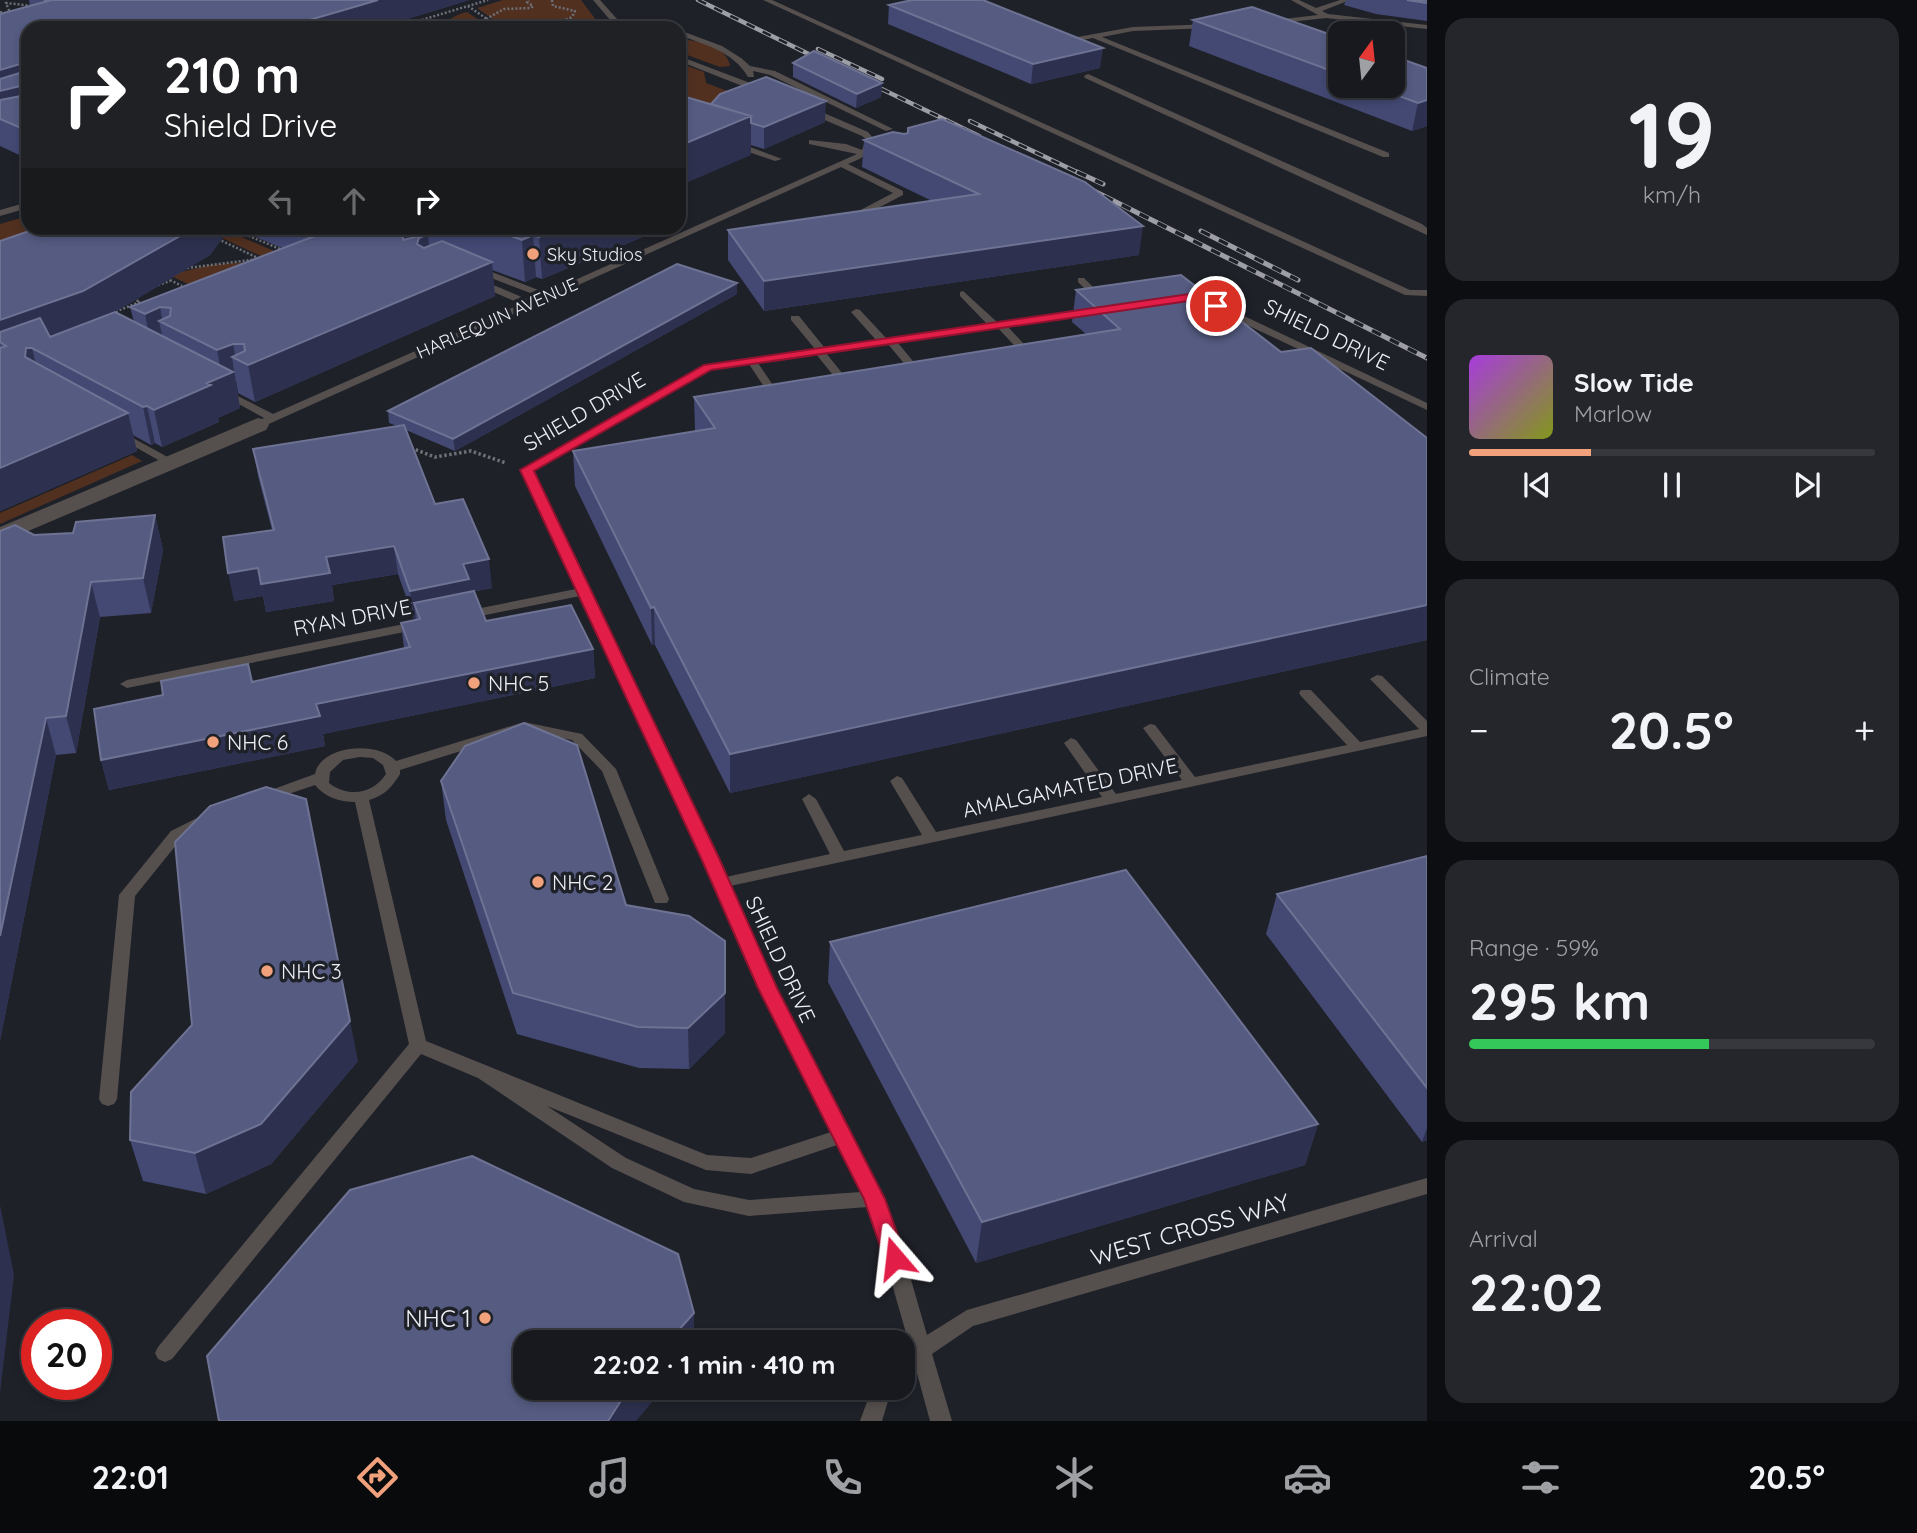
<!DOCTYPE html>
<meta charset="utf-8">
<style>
:root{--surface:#17191f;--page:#24262c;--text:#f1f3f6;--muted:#9ea0a4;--line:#36383d;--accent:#f1a17b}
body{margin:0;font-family:Quicksand,sans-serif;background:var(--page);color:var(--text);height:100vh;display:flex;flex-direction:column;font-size:26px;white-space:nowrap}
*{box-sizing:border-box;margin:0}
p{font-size:23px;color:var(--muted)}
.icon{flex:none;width:38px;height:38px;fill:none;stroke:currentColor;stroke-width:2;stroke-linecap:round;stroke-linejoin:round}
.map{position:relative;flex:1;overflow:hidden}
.side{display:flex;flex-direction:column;gap:18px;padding:18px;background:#0d0e11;width:490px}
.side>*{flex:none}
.hud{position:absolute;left:21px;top:21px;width:665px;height:214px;border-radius:21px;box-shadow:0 4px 10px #0003,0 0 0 2px var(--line);background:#202124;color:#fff;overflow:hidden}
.needle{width:46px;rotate:15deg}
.tools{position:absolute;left:1328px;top:21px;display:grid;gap:14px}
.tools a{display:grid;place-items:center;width:77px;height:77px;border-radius:14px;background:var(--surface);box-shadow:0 4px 10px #0003,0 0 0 2px var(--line);font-size:35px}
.speed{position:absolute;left:21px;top:1309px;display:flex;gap:14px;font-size:35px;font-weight:700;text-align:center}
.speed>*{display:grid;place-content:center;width:91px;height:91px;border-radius:50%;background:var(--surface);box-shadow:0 4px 10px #0003,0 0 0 2px var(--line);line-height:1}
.speed .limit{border:10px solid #d22;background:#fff;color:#111}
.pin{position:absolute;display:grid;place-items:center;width:60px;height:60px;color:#fff;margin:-30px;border:4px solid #fff;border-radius:50%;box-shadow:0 2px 7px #0007}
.me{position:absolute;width:77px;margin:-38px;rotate:343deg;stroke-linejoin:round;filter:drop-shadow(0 0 5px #0008)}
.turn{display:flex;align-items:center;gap:24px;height:147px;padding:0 28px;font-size:32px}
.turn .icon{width:91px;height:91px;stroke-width:2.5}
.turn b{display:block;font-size:49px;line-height:60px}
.lanes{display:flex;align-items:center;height:66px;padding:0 28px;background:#0003;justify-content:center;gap:35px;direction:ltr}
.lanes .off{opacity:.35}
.big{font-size:52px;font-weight:800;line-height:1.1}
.side .tile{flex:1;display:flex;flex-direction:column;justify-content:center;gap:10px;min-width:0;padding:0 24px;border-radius:21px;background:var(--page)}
.side .dial{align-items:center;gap:0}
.dial b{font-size:91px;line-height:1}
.song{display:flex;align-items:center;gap:21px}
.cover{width:84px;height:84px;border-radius:10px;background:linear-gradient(135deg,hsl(280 70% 55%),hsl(70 70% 35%))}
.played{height:7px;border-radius:4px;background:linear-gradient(90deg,var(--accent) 30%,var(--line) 30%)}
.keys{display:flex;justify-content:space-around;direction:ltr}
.heat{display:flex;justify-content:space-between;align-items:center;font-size:38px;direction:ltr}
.charge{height:10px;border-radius:5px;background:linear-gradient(90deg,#34c759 59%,var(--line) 0)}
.trip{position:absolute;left:513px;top:1330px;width:402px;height:70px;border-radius:21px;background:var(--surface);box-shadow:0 4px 10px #0003,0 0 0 2px var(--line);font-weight:800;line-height:70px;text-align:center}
.tab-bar{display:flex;height:112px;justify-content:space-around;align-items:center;background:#090a0c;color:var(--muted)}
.tab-bar .icon{width:49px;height:49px}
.tab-bar .selected{color:var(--accent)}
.tab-bar b{font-size:32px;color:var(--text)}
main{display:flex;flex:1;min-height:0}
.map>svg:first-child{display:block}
</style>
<main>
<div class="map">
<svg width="1427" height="1421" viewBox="0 0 1427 1421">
<rect width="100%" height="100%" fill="#1f2129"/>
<path fill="#513020" d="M503,0h78l21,28h-97l-28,-20z
M467,12l24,16h-57c12,-5 21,-14 33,-16z
M679,39c17,1 49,7 51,27l-10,1 -41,-15z
M679,63l25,9 2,11 27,10 -54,30z
M28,216v12h10l-38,38v-42z
M221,228l69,30 -29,-2 -52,-24z
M259,261l-4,18 -24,-11 -43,16 -19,-9 41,-10z
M132,455l10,6 -142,63v-11z"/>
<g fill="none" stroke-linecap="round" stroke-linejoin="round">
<path stroke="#6e7077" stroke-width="2.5" stroke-dasharray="2 2" stroke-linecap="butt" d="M552,0l1,6 22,5 -3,6 -11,5 15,6
M468,6l32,22
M0,12l11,3 -5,-12 27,3
M486,19l18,-10 27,-1 2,-2 -6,-4 2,-2
M395,28l93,-28
M230,228l55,23
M218,239l40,19
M187,268l71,-9
M170,280l12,6
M158,285l12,-4
M112,313l28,-11 -8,-4"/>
<path stroke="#6e7077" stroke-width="3.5" stroke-dasharray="2.5 2.5" stroke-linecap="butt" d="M411,448l24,9 36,-6 35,12"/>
<path fill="#55504e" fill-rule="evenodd" d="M593,0h7l25,28h-8z
M763,0h9l638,290h17v6l-22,-1z
M1291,0h8l17,8 24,-8h10l-28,11 6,3 99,11v4l-101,-11 -54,6 3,-4 43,-5z
M1213,24l-3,4 -77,3 -31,6 287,116v4h-6l-290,-119 -22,4 -11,-5 4,-2 8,3 61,-11z
M679,30l43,16 19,12 9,8 25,5 118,58 -7,2 -116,-56 -17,-4 1,6h-6c-15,-26 -43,-32 -69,-42z
M679,56l87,33 1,2 -7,2 -81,-32z
M1088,74l334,150 5,4v7l-342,-157 -1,-2z
M804,107h6l58,25 6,7c-2,15 -13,20 -26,25l55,27v4l-46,24h-6v-4l42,-22 -52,-26 -579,260 -4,1 -6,-3 12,-7 -47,-26 1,-2h8l47,24 248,-110 -48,-21v-4h6l50,21 9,-4 -65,-25v-4h6l67,26 311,-139 -48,-10v-4l37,4 16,6 4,-11 -4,-3 -58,-25z
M731,142h6l45,17 -7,2 -44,-15z
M28,202v6l-28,8v-6z
M1078,278h6l21,21v4h-6l-21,-21z
M963,291l34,31 92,-13 5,3 -5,3 -81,12 28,30 -5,3 -4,-1 -29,-31 -100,15 28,34 -5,3 -4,-1 -29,-35 -62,9 28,35 -5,3 -4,-1 -29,-36 -58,9 25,37 -5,3 -4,-1 -25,-38 -38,6 -178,101 193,406 104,-23 -28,-55 7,-5 7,5 28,52 78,-16 -32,-54 7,-5 5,2 34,54 166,-35 -38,-54 7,-5 5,2 40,54 66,-14 -39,-52 7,-4 5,1 40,52 152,-32 -46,-49 -2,-3 2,-3h10l49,52 59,-13 -49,-50 7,-4 5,1 45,45v15l-697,150 45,102 108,211 15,36 29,100 40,-25 460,-132v16l-454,132 -41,28 20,67h-22l-15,-55 -12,6v-21l7,-4 -32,-112 -10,-28 -119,9 -65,-14 -72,-34 -134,-90 -57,-24 -249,305 -7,3 -7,-3 -3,-6 3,-6 251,-303 -54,-242c-16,0 -30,-5 -40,-17l-50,17 -7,-5 2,-3 55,-20c5,-29 63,-34 81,-13l128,-39 58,12 34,35 53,130 -2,4h-12l-53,-132 -30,-31 -47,-9 -125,39v4c-8,13 -16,22 -31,26l57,241 281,114 44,3 80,-26 -72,-144 -46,-105 -133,-287 -114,23 -7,-4 7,-4 110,-22 -55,-119 2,-2 181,-103 111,-16 -24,-29v-4h8l25,31 52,-7 -25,-28 5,-3 4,1 26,28 101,-14 -27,-28v-4zM360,757l13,1 10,7 3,9c-13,20 -38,24 -57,9l1,-11 13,-12zM547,1106l159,64 45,4 86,-29 24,47 -112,8 -55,-11 -68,-31z
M1211,304h8l208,99v7l-216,-102z
M120,431l55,30 2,2 -2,2h-8l-51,-29v-4z
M419,621l5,1 2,3 -2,3 -297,60 -7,-4 7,-4z
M203,815l5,1 3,4 -3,4 -27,15 -46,57 -18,203 -3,5 -6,2 -6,-2 -3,-5 20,-204 52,-64z
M872,1388h20l-10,33h-22z"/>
<path fill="#55504e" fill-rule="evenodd" d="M258,418l8,2 3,5 -3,5 -266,113v-16z"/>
<g stroke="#9e9fa6" stroke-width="4.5">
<path id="rail-far1" d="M698,0l129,63
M818,49l64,30
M865,81l114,55
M970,121l111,53"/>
</g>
<g stroke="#9e9fa6" stroke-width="5">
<path id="rail" d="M1077,172l26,12
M1086,187l341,171
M1201,231l97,49"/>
</g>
<use href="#rail-far1" stroke="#1f2129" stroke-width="2.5" stroke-dasharray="9" stroke-linecap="butt"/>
<use href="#rail" stroke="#1f2129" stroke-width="3.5" stroke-dasharray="10" stroke-linecap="butt"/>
</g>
<path fill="#434973" d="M29,0h440l-91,28h-350v131l-28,-13v-132l30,-8z
M1346,0h81v21l-51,-7 -32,-9z
M889,5l211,63 -69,16 -143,-60z
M1193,20l147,18v48h53l34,-18v58l-15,5 -223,-85z
M793,63l89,20 -1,14 -25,11 -63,-31z
M711,104l114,18 -61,27 -13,-4v10z
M864,140l275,115 -375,56 -36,-51v-30l204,-29 -70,-34z
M38,228h192l-20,27 -97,58 21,9 -4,-15 152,-59 -48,-20h430l-122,51 -6,-2 -11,5 -33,-12 3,26 -240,106 -17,-9 -2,-12 -1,1 5,26 -22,10 1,4 -57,25 -7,-4 -4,2 -18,-10 4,16 -137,60v-270z
M1076,290l205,62 146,86v202l-697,153 -75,-148h-3l-77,-159 -2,-35 122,-20 -1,-34 392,-63 -14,-12z
M737,294l-282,157 -49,-21 29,74 57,84 -22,4 16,29 107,28 2,29 -272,56 2,12 -216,44 -8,-30 151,-78 152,-34 -3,-25 15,-3v-1h-2l-16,-45 -66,11 2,16 -68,11 -3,-16 -29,5 38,-71 -14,-54 -5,-27 144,-23 -8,-3 -1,-12z
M155,515l8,35 -12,63 -51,4 -24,136 -20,2 -56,286 34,-506 39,-2z
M441,781l185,124 99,128 -36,36 -50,-1 -122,-34 -71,-214z
M1427,856v284l-5,2 -156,-208 11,-40z
M830,942l488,182 -13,41 -329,98 -148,-281z
M358,1061l-87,103 -65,30 -63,-13 -13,-41z"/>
<path fill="#2d314f" d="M378,0h91l-91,28h-96z
M1103,48l-3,20 -69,16 2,-20z
M20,64l7,29 -7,-7 7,29 -27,4v-49z
M882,83l-1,14 -25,11 1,-14z
M1427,100v26l-15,5 6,-28z
M826,101l-1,21 -61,27v-22z
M751,116v39l-72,31v-40z
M1143,226l-4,29 -375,56v-30z
M194,228h36l-20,27 -118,71 -60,22 9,36 -35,-38 -6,-4v-22z
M416,228l2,14 1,-4 9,-4 3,34 -25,-3 -4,-33z
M562,228h102l-122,51 -3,-42z
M533,235l3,42 -11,5 -3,-42z
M492,262l3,34 -240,106 -7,-37z
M737,283v11l-282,157 -2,-12z
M160,307l3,16 -4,-2 5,23 -12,5 -7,-35z
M233,344l3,15 -4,-2 8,51 -22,10 1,4 -57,25 -8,-37 68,-34 -5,-26z
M147,406l8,37 -4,2 -8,-38z
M128,413l9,38 -137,60v-43z
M155,515l8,35 -12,63 -8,-35z
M394,546l4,28 -66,11 2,16 -68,11 -5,-28 65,-27z
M489,559l3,29 -78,15 2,16h-2l-4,-28 53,-27z
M258,568l5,28 -29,5 -6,-28z
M91,582l9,35 -24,136 -10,-37z
M1427,605v35l-697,153v-39z
M654,607l1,38h-3l-1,-37z
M593,649l2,29 -272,56 2,12 -216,44 -8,-30 215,-56z
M46,718l10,37 -56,286v-105z
M725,941v92l-36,36 -1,-41z
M350,1021l8,40 -87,103 -65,30 -11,-41z
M1318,1124l-13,41 -329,98 6,-41z
M1427,1128v12l-5,2z
M0,1205l14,70 -14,118z
M694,1313v29h-26z
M629,1388h35l-28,33h-28z"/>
<path fill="#555b81" stroke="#6e7293" stroke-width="2" d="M44,0h334l-96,28h-254v103l-28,-12v-19l21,-4 3,-8 -4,-2 -20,5v-12l23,-7 1,-5 -4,-3 -20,6v-56l48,-13z
M912,0h71l120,48 -70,16 -144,-59z
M1407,0h20v3z
M1252,7l88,31v36l-147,-54z
M814,51l68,32 -25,11 -64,-31z
M1393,56l34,12v32l-9,3 -46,-17h21z
M766,77l60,24 -62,26 -13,-4v-7l-40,-12 9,-10z
M679,95l72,21 -72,30z
M942,119l143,63 58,44 -379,55 -36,-51 251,-36 -115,-54 29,-8 11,2 4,-1v-5z
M38,228h156l-111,63 -83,29v-79z
M305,228h74v2l18,-2h19l-14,4 1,8 25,-6 -9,4 -2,6 7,4 18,-7 50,21 -244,103 -16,-8 13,-6 -1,-7h-11l-16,6 -58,-29 11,-5 1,-8 -11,-1 -15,7 -15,-7 190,-73z
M489,228h73l-23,9 -6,-2 -11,5z
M677,264l60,19 -284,156 -65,-28z
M1181,275l100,77 30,-4 116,90v167l-697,149 -76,-147 -3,1 -78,-157 142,-23 -21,-31 426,-68 -44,-39z
M115,312l118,60 -26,11 4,2 -57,25 -7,-4 -4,1 -111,-59h-6l-1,9 103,56 -128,55v-120l6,-2 -6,-4v-10l40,-14 10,19z
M404,425l31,79 28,-5 26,60 -26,5 6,15 -59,12 -16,-45 -68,11 4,16 -69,11 -3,-16 -30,5 -5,-36 51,-7 -21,-81z
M155,515l-12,63 -52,4 -25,134 -20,2 -46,218v-405l15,-6 19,10 39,-2 3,-11z
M474,591l12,30 85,-16 22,44 -277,55 4,12 -219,44 -7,-51 69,-14 -2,-14 87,-17 4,18 158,-35 -9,-24 19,-4 -6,-16z
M524,723l53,22 49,160 63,11 36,25v52l-37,35 -50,-1 -125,-34 -72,-212 24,-35z
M266,787l40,12 44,222 -89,103 -66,29 -65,-13 1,-48 61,-67 -17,-183 35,-36z
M1427,856v232l-150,-194z
M1126,870l192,254 -336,98 -152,-280z
M472,1156l206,98 16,59 -26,29h-143v46h104l-21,33h-389l-12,-65 143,-166z"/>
<path fill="#e11d48" stroke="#92132f" stroke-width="2" d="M1196,293l26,13 -6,4 -21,-10 -484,70 -177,101 185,387 58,130 108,211 21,59 -4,7 -7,3 -8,-3 -3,-7 -20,-59 -106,-211 -57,-130 -181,-388 184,-105z"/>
<g fill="#f1a17b" stroke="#1f2129" stroke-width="2.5">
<circle cx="533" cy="254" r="7"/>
<circle cx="474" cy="683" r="7"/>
<circle cx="213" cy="742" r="7"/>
<circle cx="538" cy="882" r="7"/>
<circle cx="267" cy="971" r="7"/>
<circle cx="485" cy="1318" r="7"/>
</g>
<g text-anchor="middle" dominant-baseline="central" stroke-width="7" stroke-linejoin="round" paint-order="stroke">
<g font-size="18" fill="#eff0f6" stroke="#1f2129" text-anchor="start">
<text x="547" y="254">Sky Studios</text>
</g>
<g font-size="18" fill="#eff0f6" stroke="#1f2129">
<text transform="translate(497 318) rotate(-24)">HARLEQUIN AVENUE</text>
</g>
<g font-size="21" fill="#eff0f6" stroke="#1f2129">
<text transform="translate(1327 334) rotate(26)">SHIELD DRIVE</text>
<text transform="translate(584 411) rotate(-30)">SHIELD DRIVE</text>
<text transform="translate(352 617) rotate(-11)">RYAN DRIVE</text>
<text transform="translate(1070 787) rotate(-12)">AMALGAMATED DRIVE</text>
<text transform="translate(781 959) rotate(65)">SHIELD DRIVE</text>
</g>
<g font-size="21" fill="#eff0f6" stroke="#1f2129" text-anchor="start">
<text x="488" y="683">NHC 5</text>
<text x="227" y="742">NHC 6</text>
<text x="552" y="882">NHC 2</text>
<text x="281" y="971">NHC 3</text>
</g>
<g font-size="24" fill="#eff0f6" stroke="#1f2129">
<text transform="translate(1190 1229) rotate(-16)">WEST CROSS WAY</text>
</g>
<g font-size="24" fill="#eff0f6" stroke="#1f2129" text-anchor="end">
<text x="471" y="1318">NHC 1</text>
</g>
</g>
</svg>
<div class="tools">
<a><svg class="needle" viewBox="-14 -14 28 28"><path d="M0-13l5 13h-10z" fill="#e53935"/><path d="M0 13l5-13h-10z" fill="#9ea0a4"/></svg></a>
</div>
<div class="speed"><div class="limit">20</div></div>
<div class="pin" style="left:1216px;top:306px;background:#d93025"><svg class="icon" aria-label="arrive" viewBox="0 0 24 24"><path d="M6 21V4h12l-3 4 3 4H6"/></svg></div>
<svg class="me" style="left:895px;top:1258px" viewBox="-20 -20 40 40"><path d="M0-17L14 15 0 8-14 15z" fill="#e11d48" stroke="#fff" stroke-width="4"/></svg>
<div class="trip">22:02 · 1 min · 410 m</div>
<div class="hud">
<div class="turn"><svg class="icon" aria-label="right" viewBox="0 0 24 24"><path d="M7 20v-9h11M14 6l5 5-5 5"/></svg><div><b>210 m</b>Shield Drive</div></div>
<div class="lanes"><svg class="icon off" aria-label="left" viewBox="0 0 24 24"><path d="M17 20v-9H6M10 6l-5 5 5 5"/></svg><svg class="icon off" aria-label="ahead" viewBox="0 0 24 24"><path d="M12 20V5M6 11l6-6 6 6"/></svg><svg class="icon" aria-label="right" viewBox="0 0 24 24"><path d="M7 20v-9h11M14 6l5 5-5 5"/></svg></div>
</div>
</div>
<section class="side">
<div class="tile dial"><b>19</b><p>km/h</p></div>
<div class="tile">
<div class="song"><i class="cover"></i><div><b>Slow Tide</b><p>Marlow</p></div></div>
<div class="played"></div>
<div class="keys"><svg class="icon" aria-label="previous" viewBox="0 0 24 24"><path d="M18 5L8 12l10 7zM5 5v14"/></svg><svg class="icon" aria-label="pause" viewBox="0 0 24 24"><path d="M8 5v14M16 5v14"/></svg><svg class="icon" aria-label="next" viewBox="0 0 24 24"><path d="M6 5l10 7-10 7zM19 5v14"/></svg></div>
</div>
<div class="tile"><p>Climate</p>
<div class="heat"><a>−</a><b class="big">20.5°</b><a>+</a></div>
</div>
<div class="tile"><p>Range · 59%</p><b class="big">295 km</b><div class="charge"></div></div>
<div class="tile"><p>Arrival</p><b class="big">22:02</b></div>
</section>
</main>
<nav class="tab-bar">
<b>22:01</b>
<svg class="icon selected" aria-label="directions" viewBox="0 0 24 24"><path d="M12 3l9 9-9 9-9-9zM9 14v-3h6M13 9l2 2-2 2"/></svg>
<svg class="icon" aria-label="music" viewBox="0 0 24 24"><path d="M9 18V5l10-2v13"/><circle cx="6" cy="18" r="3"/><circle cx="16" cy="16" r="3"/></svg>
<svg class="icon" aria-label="phone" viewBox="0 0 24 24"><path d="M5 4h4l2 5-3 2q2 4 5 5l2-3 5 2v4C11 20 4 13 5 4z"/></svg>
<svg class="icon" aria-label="climate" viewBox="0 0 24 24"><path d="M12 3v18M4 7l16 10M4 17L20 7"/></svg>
<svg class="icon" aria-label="car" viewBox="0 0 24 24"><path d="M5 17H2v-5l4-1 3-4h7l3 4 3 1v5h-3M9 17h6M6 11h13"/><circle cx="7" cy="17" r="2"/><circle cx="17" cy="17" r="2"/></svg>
<svg class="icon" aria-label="filters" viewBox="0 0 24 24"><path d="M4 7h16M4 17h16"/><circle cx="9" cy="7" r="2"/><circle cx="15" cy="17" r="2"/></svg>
<b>20.5°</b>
</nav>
